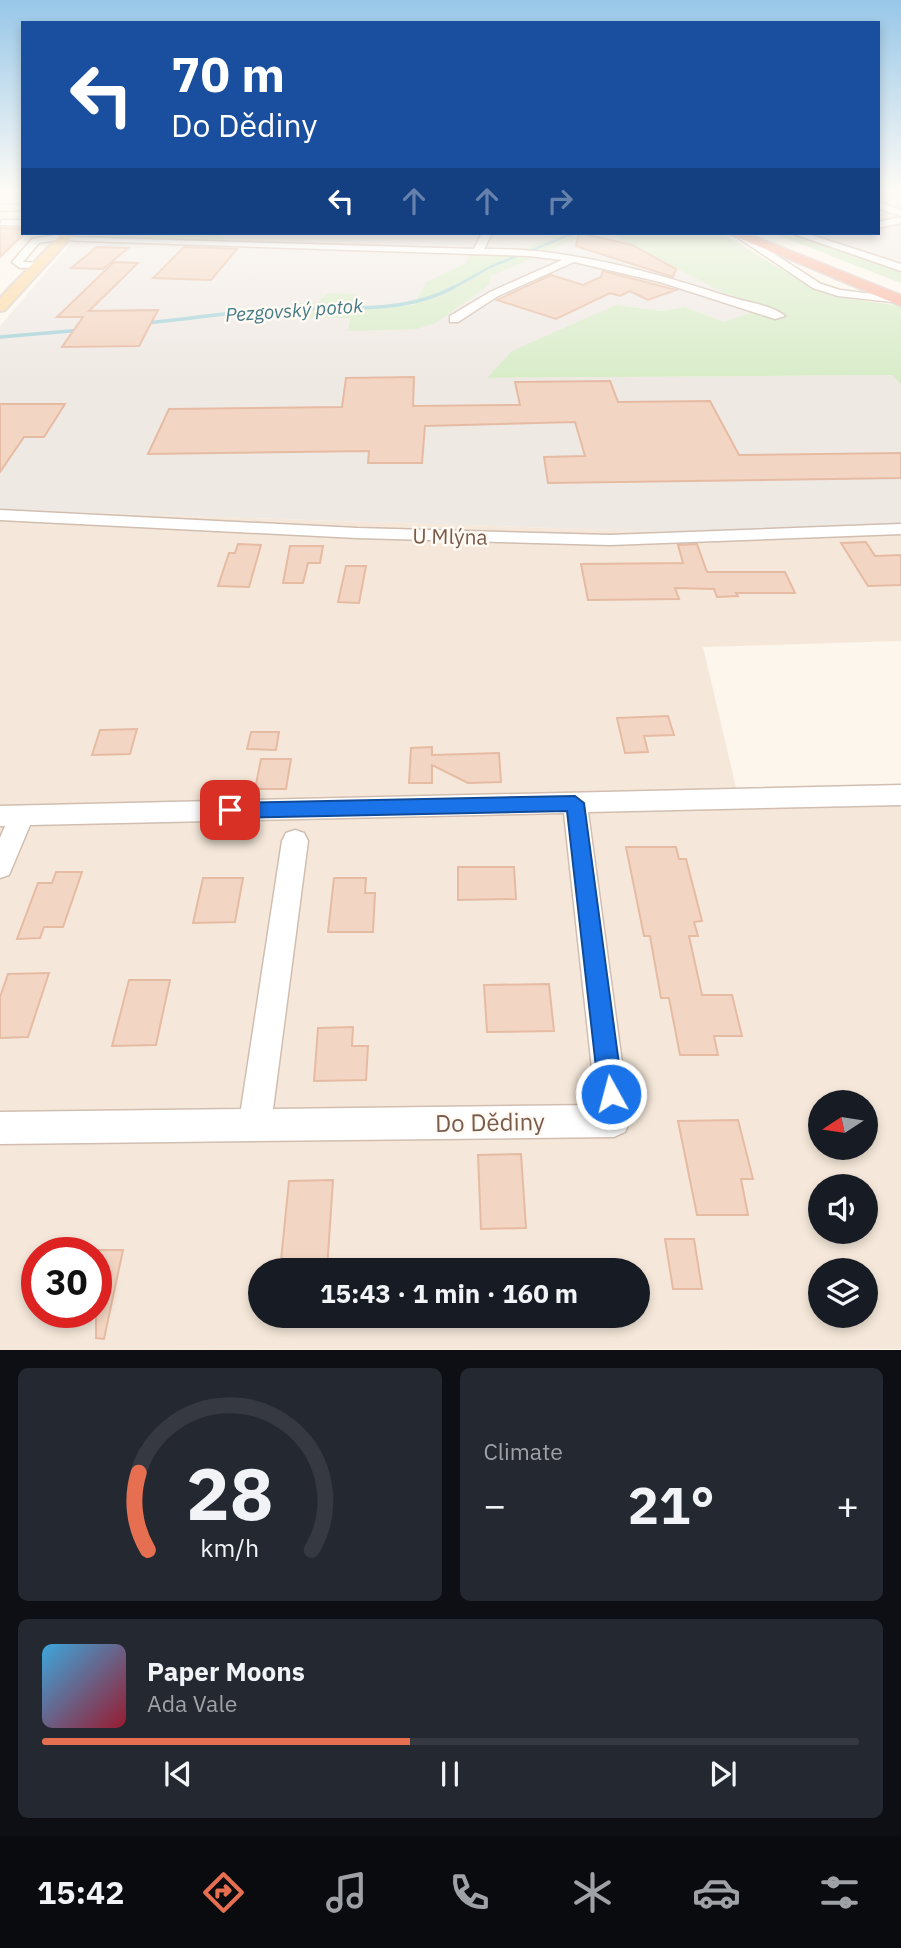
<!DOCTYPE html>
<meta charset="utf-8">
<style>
:root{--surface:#171b24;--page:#242831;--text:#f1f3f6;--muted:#9ea1a6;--line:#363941;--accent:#e76f51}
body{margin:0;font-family:"IBM Plex Sans",sans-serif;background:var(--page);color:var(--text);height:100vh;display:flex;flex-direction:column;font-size:26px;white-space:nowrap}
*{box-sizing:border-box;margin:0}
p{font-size:23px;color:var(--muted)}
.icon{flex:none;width:38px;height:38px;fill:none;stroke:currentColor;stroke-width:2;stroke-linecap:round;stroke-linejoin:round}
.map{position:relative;height:1350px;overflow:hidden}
.panel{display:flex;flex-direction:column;gap:18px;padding:18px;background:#0d0f14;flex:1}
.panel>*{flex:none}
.banner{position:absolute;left:21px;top:21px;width:859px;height:214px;border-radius:0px;box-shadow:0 4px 10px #0003;background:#1a4fa0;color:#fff;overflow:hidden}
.needle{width:46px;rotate:258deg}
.buttons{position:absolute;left:808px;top:1090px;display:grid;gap:14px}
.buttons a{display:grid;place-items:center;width:70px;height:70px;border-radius:50%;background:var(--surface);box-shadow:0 4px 10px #0003;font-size:35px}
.speed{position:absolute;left:21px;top:1237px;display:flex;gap:14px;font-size:35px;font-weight:700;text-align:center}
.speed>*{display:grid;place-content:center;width:91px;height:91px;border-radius:50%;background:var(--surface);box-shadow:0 4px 10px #0003;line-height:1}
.speed .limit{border:10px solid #d22;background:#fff;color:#111}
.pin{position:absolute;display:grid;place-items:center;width:60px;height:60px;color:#fff;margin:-30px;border-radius:14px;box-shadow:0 4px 10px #0006}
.me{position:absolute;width:77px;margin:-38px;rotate:353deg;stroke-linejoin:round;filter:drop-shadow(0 0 5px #0008)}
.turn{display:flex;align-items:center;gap:24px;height:147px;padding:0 35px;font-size:32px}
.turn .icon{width:91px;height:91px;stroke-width:2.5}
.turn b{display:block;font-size:49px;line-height:60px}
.lanes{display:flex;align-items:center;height:66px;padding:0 35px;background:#0003;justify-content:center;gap:35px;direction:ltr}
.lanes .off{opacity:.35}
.big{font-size:52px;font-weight:700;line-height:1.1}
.panel .card{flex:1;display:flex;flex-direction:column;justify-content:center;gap:10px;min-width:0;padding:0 24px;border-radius:10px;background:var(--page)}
.panel .dial{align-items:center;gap:0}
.dial svg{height:182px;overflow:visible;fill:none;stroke:var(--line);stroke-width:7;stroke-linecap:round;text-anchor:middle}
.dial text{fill:var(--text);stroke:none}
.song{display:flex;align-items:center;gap:21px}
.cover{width:84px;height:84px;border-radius:10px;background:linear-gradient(135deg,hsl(200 70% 55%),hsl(350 70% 35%))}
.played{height:7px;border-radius:4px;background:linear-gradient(90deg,var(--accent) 45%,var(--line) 45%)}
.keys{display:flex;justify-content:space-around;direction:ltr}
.heat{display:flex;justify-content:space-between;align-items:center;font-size:38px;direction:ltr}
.panel .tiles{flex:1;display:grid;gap:18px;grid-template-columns:1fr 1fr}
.card:last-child{grid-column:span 2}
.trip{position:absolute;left:248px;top:1258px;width:402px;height:70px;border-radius:35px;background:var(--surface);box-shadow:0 4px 10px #0003;font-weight:700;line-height:70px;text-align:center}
.tab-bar{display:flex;height:112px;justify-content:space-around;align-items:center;background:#090b0e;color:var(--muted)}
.tab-bar .icon{width:49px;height:49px}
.tab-bar .on{color:var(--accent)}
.tab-bar b{font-size:32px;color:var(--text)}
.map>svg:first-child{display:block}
</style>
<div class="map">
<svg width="901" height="1350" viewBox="0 0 901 1350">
<rect width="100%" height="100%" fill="#fdf6ec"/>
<path fill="#f5e8da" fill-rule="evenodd" d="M0,510l676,22 225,-9v118l-198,6 35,149 163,-7v560l-901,1zM821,1102h45v46h-45zM821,1186h45v46h-45zM37,1253h59v59h-59zM261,1270h378v46h-378zM821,1270h45v46h-45z"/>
<path fill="#efe9e4" d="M879,192h22v79l-108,-38h85z
M220,233h345l-60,22 -39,8 -40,19 -13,23 -50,3 -4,-5h-42l-23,15h56l-2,13 140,-54 102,-44h17l115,59 41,16 -39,14 -40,-15 -21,4 -47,-6 -128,73 404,-3 9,10v138l-225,9 -676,-22v-184l74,-86 155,4z"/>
<path fill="#d8ecc9" d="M83,233h137l6,8 -133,-3z
M565,233h25l-101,44 1,7 -54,39 -19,6 -69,2 2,-13h-57l7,-15h17l11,-10 26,1 9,14 50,-3 13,-23 40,-19 3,-8h36z
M607,233h115l88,54 43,12 48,7v79l-9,-10 -405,3 25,-27 104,-46 47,6 21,-4 40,15 38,-14 -40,-16z
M772,233h21l108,38v12z"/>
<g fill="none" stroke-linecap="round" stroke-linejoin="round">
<path stroke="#a5d3da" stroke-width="2.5" d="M451,289l39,-22 84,-34"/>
<path stroke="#a5d3da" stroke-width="3.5" d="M145,323c41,-4 82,-10 124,-13 60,-5 131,7 185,-23
M0,337l82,-7"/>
</g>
<path fill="#f3d5c3" stroke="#e6bba3" stroke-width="2" d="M0,228l23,1 2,4 -25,24z
M579,233l53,12 44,24 -3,8 -97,-31z
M97,247l31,1 -25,21 -32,-1z
M184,247l27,1 26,1 -26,31 -58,-2z
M114,262l24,1 -49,48 69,-1 -19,36 -77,1 21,-30h-26z
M603,271l73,19 -28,10 -18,-9 -10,5 -10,-3 -54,26 -59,-19 54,-25 32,10 18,-8z
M414,377l-1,29 107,-1 -5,-23 95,-1 8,21 92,-1 29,54 162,-2v25l-353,5 -4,-26 41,-1 -10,-34 -150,4 -3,37h-54l1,-12 -221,3 21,-45 173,-2 4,-29z
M0,404h65l-21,33h-20l-24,35z
M866,542l9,14 26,-1v30l-33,1 -27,-43z
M238,544l23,1 -12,42 -31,-1 11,-33h6z
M697,544l10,28h78l10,21h-59l2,3 -21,1 -3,-8 -39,-1 4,11 -91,1 -7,-36 102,-1 -5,-18z
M290,546h33l-3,17h-12l-5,20h-20z
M346,566h20l-7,37 -21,-1z
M668,716l6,19 -30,1 4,16 -23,1 -8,-35z
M137,729l-7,25 -38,1 8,-25z
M251,732h28l-3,18 -29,-1z
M432,747v8l67,-2 2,29 -33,1 -36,-18v18h-23l2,-35z
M261,759h30l-5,30h-31z
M626,847h50l3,12h7l16,62 -8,1 4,14h-9l13,59h30l10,41h-28l4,19h-38l-11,-57h-8l-11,-62h-6z
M458,867h56l2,32 -58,1z
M56,872h26l-19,55h-19l-4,11 -23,1 21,-56h14z
M203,878h40l-8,44 -42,1z
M334,878h32l-1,15h10l-2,39h-45z
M49,973l-21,64 -28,1v-41l8,-23z
M129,980h41l-14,65 -44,1z
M549,984l5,47 -67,1 -3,-47z
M353,1027l-1,19h16l-2,34 -52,1 4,-53z
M738,1120l15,59h-12l7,36h-51l-19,-94z
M521,1154l5,74 -45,1 -3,-74z
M333,1180l-6,90h-47l9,-89z
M665,1239h29l8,50h-29z
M96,1250h27l-19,89 -8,-1z"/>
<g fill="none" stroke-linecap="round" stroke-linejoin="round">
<g stroke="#d1beb0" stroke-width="3">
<path id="minor" d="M878,202l23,8v6l-23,-8z
M23,204v6l-23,1v-6z
M901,217v6l-23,5v-6z
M23,220v6l-23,-1 2,-5z
M66,233l4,4 404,12 8,-16h10l-8,16c85,-1 165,22 246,48 16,5 42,8 55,19l-10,3 -115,-37 -86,-20 -76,34 -40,26h-8v-6l40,-24 72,-32 -33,-4 -472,-16 -18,3 -16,19 19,1v4l-22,1 -8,-6 20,-23z
M731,233h11l79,51 19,6 58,7 3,6 -63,-7 -25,-8z
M791,233h14l96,31v7z
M0,510l357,18 253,7 291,-11v10l-291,11 -253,-7 -357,-18z
M901,785v20l-313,7 42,309 -5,11 -11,5 -614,7v-32l241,-3 41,-268 4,-8 9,-3 9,3 4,8 -35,268 323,-4 -32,-292 -534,12 -21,50 -9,3v-40l5,-12h-5v-20z"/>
</g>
<g stroke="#dad1cd" stroke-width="4">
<path id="major" d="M62,233h13l-70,77 -5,1v-13z"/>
</g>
<g stroke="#dad1cd" stroke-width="3">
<path id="highway" d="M727,233h19l155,62v11z"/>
</g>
<use href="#minor" fill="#fff" fill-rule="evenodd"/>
<use href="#major" fill="#fbd9a5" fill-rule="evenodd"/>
<use href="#highway" fill="#f7b7a3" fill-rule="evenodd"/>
</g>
<linearGradient id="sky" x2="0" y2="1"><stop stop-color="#97c7e8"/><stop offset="0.5" stop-color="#fefbf6"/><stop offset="1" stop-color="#fefbf6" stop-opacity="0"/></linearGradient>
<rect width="901" height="381" fill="url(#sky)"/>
<path fill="#1a73e8" stroke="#114b97" stroke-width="2" d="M575,796l9,7 39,291 -4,9 -8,3 -9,-3 -3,-9 -32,-283 -337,7 -10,-8 10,-7z"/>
<g text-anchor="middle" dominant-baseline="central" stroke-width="5" stroke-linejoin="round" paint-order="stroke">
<g font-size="19" font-style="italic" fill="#437c86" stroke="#fffaf3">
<text transform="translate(294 310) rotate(-4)">Pezgovský potok</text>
</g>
<g font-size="21" fill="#7a5c4d" stroke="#fffaf3">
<text transform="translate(450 536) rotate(1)">U Mlýna</text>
</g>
<g font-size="24" fill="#7a5c4d" stroke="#fffaf3">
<text transform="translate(490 1122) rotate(-1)">Do Dědiny</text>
</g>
</g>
</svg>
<div class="buttons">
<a><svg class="needle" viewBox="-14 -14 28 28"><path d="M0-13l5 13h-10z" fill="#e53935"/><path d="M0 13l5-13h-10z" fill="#9ea1a6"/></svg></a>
<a><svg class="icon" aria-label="sound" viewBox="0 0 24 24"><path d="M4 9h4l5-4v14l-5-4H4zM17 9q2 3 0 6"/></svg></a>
<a><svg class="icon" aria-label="layers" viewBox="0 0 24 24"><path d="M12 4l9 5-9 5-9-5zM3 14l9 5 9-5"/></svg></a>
</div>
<div class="speed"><div class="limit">30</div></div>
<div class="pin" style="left:230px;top:810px;background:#d93025"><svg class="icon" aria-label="arrive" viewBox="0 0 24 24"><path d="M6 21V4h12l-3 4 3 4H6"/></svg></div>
<svg class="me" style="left:611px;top:1094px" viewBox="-20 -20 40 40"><circle r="17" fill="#1a73e8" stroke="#fff" stroke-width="3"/><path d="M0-11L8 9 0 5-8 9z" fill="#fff"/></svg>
<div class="trip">15:43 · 1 min · 160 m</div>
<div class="banner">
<div class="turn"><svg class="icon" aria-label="left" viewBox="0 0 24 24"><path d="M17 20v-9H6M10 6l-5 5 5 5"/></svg><div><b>70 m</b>Do Dědiny</div></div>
<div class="lanes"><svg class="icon" aria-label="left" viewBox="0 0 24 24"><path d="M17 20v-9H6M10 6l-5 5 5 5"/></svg><svg class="icon off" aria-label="ahead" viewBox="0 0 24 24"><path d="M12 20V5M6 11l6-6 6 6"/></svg><svg class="icon off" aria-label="ahead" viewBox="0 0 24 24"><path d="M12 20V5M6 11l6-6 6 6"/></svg><svg class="icon off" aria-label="right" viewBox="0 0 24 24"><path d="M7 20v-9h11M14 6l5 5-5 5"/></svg></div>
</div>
</div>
<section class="panel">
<div class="tiles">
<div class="card dial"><svg viewBox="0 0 100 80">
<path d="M14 69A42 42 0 1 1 86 69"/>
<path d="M14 69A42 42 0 0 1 10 35" stroke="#e76f51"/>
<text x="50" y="56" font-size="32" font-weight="700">28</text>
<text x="50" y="72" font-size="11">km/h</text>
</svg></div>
<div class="card"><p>Climate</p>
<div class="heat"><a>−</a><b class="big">21°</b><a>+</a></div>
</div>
<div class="card">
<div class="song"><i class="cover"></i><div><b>Paper Moons</b><p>Ada Vale</p></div></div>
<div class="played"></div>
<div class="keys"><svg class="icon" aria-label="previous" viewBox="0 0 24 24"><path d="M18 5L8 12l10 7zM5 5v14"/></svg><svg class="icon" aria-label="pause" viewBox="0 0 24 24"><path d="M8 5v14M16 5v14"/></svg><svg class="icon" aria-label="next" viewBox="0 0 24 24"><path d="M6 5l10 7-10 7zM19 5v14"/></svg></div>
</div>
</div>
</section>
<nav class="tab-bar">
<b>15:42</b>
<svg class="icon on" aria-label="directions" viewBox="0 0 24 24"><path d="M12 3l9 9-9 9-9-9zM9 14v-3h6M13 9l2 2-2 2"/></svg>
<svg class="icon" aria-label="music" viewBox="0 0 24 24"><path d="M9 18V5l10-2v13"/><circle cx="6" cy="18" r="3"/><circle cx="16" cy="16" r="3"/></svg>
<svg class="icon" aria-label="phone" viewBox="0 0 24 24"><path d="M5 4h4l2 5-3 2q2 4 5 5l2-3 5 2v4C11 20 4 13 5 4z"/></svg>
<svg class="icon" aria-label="climate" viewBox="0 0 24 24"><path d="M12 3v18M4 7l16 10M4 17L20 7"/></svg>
<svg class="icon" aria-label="car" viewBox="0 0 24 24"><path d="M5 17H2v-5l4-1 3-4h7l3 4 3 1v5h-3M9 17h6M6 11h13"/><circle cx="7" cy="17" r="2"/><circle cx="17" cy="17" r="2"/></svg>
<svg class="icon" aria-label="filters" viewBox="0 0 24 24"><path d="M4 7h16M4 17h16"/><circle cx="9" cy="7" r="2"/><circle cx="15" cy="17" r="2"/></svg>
</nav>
